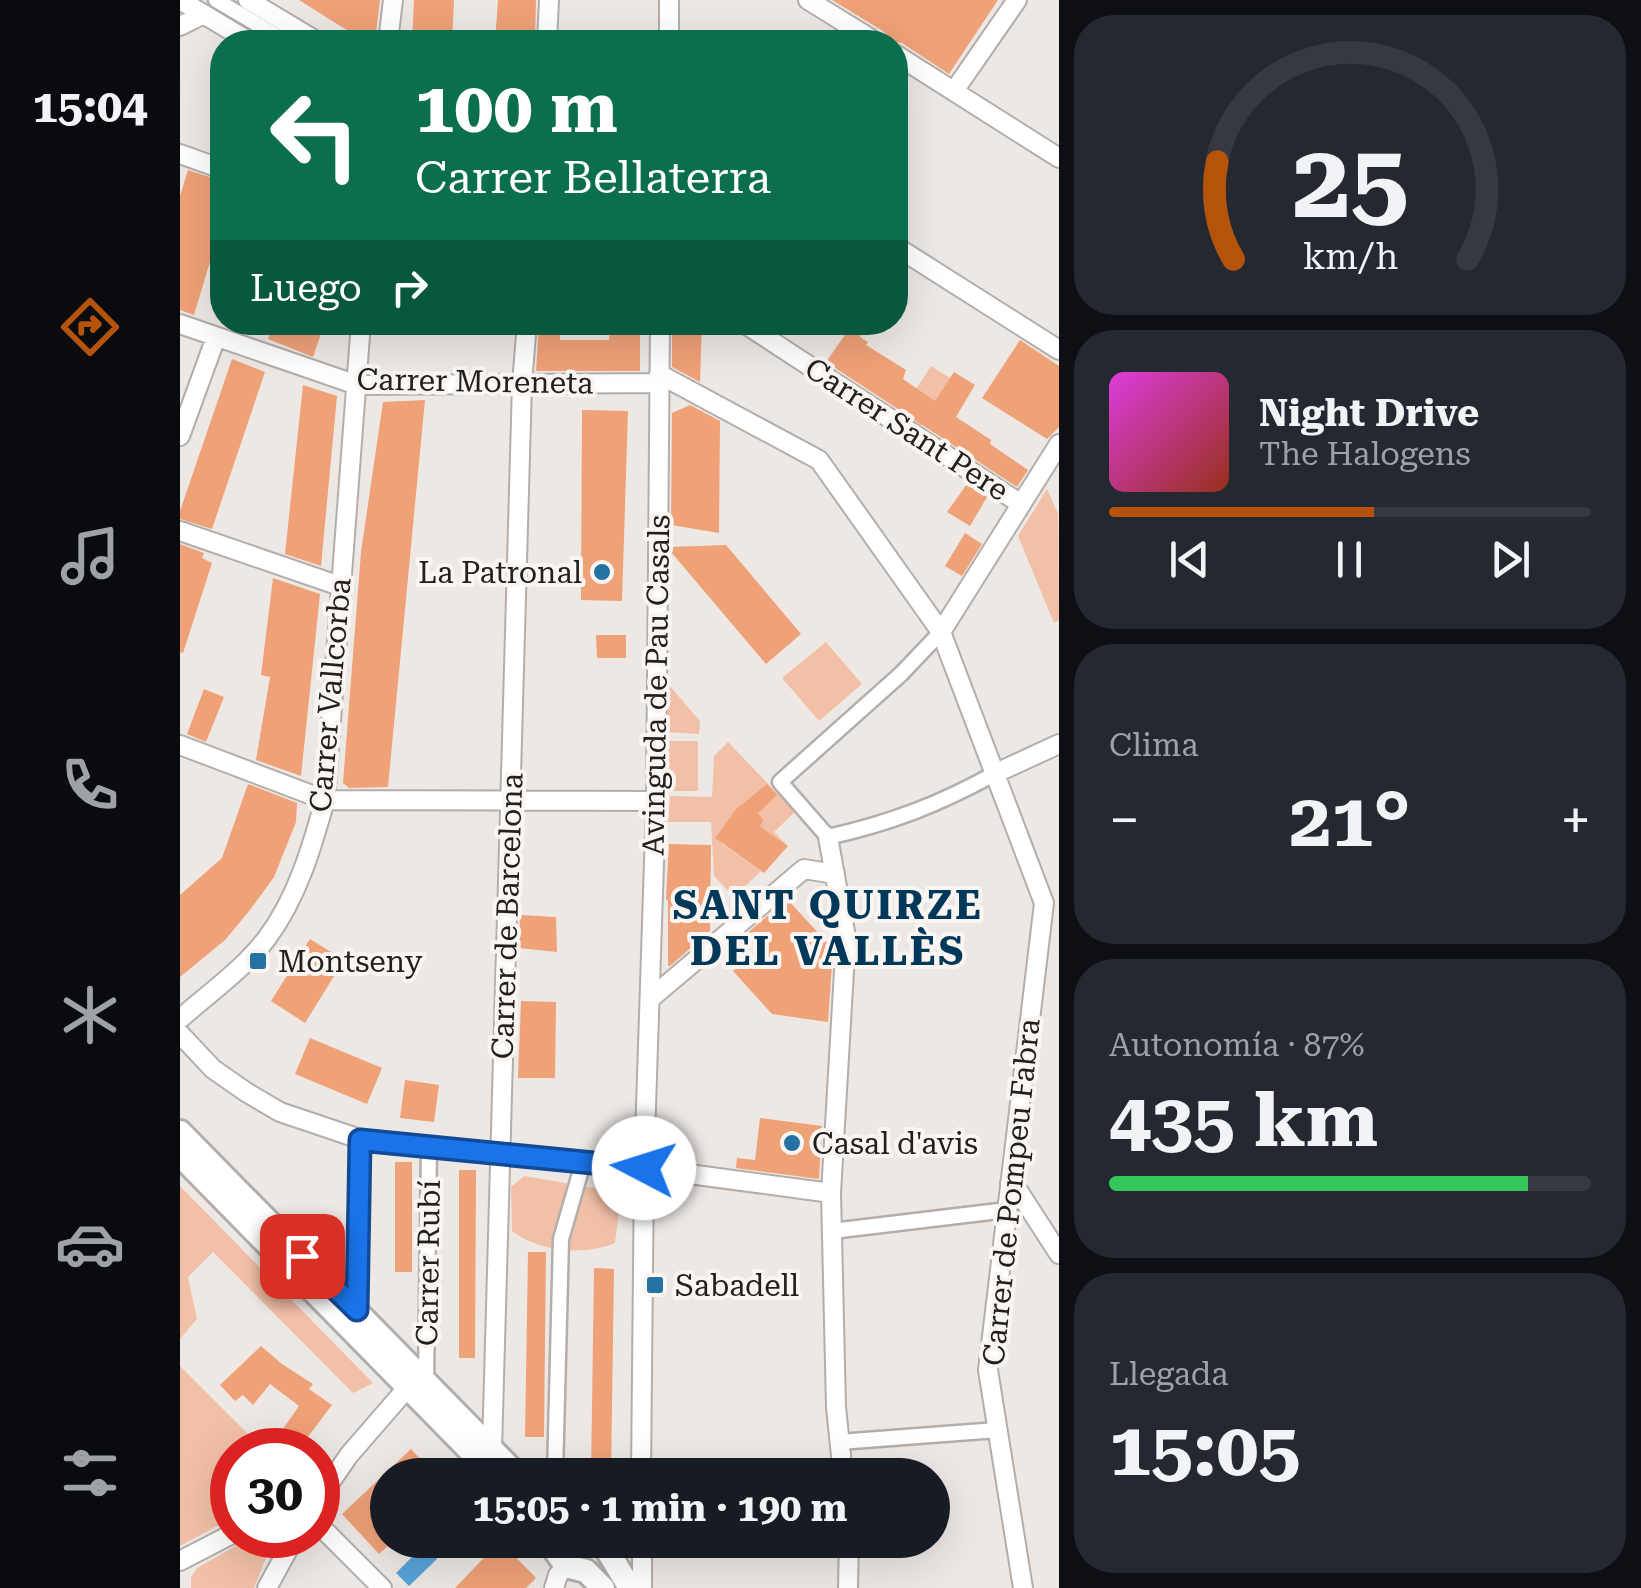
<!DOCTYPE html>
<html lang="es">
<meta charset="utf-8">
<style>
:root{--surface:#171b24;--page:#242831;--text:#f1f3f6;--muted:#9ea1a6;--line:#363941;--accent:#b45309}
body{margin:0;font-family:"Roboto Serif",serif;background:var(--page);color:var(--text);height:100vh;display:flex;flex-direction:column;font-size:38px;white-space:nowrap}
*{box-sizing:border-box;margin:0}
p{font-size:32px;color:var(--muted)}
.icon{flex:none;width:55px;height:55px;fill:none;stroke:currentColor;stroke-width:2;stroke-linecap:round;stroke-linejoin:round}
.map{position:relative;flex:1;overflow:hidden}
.side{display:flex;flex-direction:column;gap:15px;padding:15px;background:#0d0f14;width:582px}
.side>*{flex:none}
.hud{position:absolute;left:30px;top:30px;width:698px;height:305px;border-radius:40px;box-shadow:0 10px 40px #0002;background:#0b6e4f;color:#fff;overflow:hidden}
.speed{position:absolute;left:30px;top:1428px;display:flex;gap:20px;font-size:50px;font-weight:700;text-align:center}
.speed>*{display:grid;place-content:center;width:130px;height:130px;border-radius:50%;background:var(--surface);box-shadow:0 10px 40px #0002;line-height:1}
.speed .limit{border:15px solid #d22;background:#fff;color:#111}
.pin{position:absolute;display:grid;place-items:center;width:85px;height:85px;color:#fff;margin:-42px;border-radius:20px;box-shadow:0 5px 15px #0006}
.me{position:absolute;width:110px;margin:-55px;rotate:275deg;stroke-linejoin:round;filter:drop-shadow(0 0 8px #0008)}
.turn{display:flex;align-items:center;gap:35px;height:210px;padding:0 40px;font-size:45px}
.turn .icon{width:130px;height:130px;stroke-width:2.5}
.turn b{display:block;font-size:70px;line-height:85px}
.then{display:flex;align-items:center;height:95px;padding:0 40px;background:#0003;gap:20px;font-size:38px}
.big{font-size:75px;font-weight:700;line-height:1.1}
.side .widget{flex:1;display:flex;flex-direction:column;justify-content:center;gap:15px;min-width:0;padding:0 35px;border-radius:40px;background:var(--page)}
.side .dial{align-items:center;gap:0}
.dial svg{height:260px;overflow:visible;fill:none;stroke:var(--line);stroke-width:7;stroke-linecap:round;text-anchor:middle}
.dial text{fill:var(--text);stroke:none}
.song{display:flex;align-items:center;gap:30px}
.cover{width:120px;height:120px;border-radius:15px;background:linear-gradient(135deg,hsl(300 70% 55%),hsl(10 70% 35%))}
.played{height:10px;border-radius:5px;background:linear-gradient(90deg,var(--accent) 55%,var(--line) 55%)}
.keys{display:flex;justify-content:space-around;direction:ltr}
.heat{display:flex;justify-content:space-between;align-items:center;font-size:55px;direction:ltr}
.charge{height:15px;border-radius:8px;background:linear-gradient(90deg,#34c759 87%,var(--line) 0)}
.trip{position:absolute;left:190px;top:1458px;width:580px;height:100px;border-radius:50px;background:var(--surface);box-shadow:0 10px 40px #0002;font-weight:700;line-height:100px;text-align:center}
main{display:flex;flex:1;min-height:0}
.tabs{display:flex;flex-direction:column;width:180px;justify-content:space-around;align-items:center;background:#090b0e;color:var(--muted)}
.tabs .icon{width:70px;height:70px}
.tabs .selected{color:var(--accent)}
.tabs b{font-size:45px;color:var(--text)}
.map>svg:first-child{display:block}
</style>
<main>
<nav class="tabs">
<b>15:04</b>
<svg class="icon selected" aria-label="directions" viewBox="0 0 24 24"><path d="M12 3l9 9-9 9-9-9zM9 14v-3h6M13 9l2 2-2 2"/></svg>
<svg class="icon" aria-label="music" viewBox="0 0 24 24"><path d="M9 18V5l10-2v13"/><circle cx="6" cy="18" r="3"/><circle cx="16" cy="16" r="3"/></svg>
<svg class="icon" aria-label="phone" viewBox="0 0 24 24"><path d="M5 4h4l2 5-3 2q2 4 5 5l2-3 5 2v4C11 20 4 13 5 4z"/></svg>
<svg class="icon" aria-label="climate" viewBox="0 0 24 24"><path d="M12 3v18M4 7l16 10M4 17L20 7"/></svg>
<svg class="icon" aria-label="car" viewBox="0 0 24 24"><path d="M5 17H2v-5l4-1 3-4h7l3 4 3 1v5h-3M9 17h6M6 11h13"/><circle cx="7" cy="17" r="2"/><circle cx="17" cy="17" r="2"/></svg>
<svg class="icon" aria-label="filters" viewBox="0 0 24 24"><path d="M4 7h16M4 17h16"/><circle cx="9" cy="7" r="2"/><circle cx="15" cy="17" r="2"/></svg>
</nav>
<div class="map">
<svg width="879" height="1588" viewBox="0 0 879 1588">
<rect width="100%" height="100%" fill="#eee8e5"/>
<path fill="#f2c0a7" d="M751,366l19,12 -32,52 -20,-13z
M867,489l11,25 1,106 -5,3 -36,-87z
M646,642l36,42 -43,37 -37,-43z
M489,685l31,36 -1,13 -33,-2z
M486,741h32v50h-33z
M548,742l67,70 -21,20 14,14 -28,-20 4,-7 -19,-18 -27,32 7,6 -3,5 39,27 -27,26 -20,-21 -3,-54h-43l2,-26 42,1 2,-41z
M344,1176l88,15 8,12 -5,40c-31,13 -76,9 -103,-12l-1,-44z
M0,1186l193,197 -20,10 -140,-141 -25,25 9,42 -17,20z
M0,1366l84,84h-32v68l-52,28z
M75,1535h20l-21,53h-63v-11l6,-9z"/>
<path fill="#58a3d9" d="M244,1545l9,4 4,10 -28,27 -13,-13z"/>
<path fill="#efa177" d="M119,0h81l-4,33 -3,6h-12z
M234,0h40l-2,42h-40z
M318,0h38l-1,42h-40z
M652,0h166l-49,74 -47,-31 -10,-1 -9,-11z
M8,170l34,11v41l-28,93 -14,-5v-114z
M93,322h52l-12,35 -45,-18z
M359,322h21v18h49l1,-18h30v49h-104z
M492,322h30l-2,60 -28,-15z
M674,322h11l-5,15 8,5 -2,3 40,25 -3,9 32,22 19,-29 21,13 -19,32 35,23 -1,4 38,26 -11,17 -191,-125z
M840,340l39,26v61l-12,12 -65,-41z
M52,359l33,13 -53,157 -32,-10v-8z
M123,385l34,11 -16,170 -36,-12z
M245,400l-37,387 -39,1 -6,-5 18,-231 22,-150z
M510,405l30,16 -1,112 -48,-8 1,-112z
M402,410l46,1 -6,190 -41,-1z
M787,484l20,13 -17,29 -23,-14z
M785,533l17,11 -20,32 -17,-10z
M0,544l24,9 -2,5 10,5 -29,90 -3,-1z
M546,545l75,89 -35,30 -95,-112v-5z
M93,578l47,16 -19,182 -45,-16 14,-83 -9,-2z
M416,635h30v23h-29z
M24,689l20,8 -18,45 -19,-8z
M68,784l49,19 -1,19 -22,55 -24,33 -25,30 -45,37v-82l42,-37z
M587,784l10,11 -19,18 6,7 -4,6 28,20 -24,27 -49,-35 21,-29z
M489,844l42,1 -1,86 -40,35h-2v-66h-2z
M607,899l46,50 -5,73 -56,-8 -39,-43 25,-23 -13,-13z
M340,915l36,2 1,35 -38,-4z
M130,939l34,21 -39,63 -34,-22z
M341,1001l35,1 -1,76h-37z
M130,1038l72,30 -15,36 -72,-30z
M225,1080l34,5 -5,37 -34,-4z
M580,1118l62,8 -3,53 -83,-11 1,-10 18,2z
M215,1162h17v110h-17z
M279,1170h17l-1,188h-16z
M348,1252h18l-2,185h-19z
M414,1268l20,1 -3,206h-20z
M81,1346l21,18 31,20 -4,5 23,16 -34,45h-8l-14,-11 23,-33 -29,-22 -17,21 -10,-10 -8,6 -15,-16z
M231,1449l24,26h-47v71l-9,8 -37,-40z
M320,1541l36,37 -10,10h-71z"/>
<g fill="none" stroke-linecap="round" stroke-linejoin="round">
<g stroke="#b4aeab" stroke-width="19">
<path id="pedestrian" d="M36,0l71,42
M761,632l-40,42 -121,108 48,55c62,-14 110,-32 166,-63
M652,1231l175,-21
M246,1381l3,-235
M659,1442l158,-12
M375,1475l6,-236 22,-76"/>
</g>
<g stroke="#b4aeab" stroke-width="22">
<path id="minor" d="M0,0l70,42
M68,0l70,42
M489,0v42
M628,0l68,42
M0,26l24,-12
M208,42l5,-42
M367,42l2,-42
M715,54l164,104
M774,91l63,-91
M0,154l42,15
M715,246l164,104
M562,322l279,182
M0,324l177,61 302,-2
M479,374l160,86 122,172 103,271 -56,467 35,218
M0,436l36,-99
M0,531l160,55
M761,632l118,-188
M0,745l145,55 331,1
M814,774l65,-30
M648,837l18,100 -15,256 5,214 7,68
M471,998l153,-129 31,5
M0,1019c29,-26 64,-50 87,-81 30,-40 45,-91 58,-138l36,-478
M0,1034l33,35 33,23 34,20 80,27 284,29 187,25
M830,1183l5,3 44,68
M177,1310l3,-171
M312,1449l30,-1065 5,-62
M461,1475l3,-307 12,-367 4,-479
M138,1500l31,-45 59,-68
M138,1524l64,64
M462,1540v48
M427,1550l11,-2 10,-8
M0,1561l52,-27
M87,1588l29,-53
M374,1588l4,-13 8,-9
M668,1588l1,-48"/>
</g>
<g stroke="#b4aeab" stroke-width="28">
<path id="tertiary" d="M0,1132l337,343
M0,1155l314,320
M373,1540l1,9 12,17 20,5 17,17
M425,1540l2,10 23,38"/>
</g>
<use href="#pedestrian" stroke="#fff" stroke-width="14"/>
<use href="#minor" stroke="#fff" stroke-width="18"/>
<use href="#tertiary" stroke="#fff" stroke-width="22"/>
</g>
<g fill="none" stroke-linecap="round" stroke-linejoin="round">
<g stroke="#114b97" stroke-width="25">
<path id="route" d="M122,1256l55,54 3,-170 284,28"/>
</g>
<use href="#route" stroke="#1a73e8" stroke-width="18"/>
</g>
<g fill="#2471a4" stroke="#fbf5f2" stroke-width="4">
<circle cx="422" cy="572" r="10"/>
<rect x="68" y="951" width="20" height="20" rx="5"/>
<circle cx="612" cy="1143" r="10"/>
<rect x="465" y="1275" width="20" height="20" rx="5"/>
</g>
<g text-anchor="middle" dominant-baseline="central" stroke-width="8" stroke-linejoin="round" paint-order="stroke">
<g font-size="30" fill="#22201f" stroke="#fbf5f2">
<text transform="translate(295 381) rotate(1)">Carrer Moreneta</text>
<text transform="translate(727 429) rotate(33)">Carrer Sant Pere</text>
<text transform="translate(476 685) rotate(-89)">Avinguda de Pau Casals</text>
<text transform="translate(150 695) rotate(-85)">Carrer Vallcorba</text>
<text transform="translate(327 916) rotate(-88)">Carrer de Barcelona</text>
<text transform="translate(831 1192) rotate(-84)">Carrer de Pompeu Fabra</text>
<text transform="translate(248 1263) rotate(-89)">Carrer Rubí</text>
</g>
<g font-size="30" fill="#22201f" stroke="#fbf5f2" text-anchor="start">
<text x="402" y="572" text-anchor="end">La Patronal</text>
<text x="98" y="961">Montseny</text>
<text x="632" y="1143">Casal d'avis</text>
<text x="495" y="1285">Sabadell</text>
</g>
<g font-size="40" font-weight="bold" letter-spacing="2.5" fill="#00385a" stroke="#fbf5f2">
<text x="648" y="905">SANT QUIRZE<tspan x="648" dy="46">DEL VALLÈS</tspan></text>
</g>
</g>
</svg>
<div class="speed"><div class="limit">30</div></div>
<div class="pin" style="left:122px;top:1256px;background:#d93025"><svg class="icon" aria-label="arrive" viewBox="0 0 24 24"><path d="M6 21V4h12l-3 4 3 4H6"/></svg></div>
<svg class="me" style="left:464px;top:1168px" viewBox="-20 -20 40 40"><circle r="19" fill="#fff"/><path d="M0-13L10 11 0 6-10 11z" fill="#1a73e8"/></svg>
<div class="trip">15:05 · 1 min · 190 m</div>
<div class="hud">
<div class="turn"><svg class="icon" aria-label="left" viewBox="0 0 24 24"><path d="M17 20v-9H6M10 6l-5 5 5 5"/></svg><div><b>100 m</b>Carrer Bellaterra</div></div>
<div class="then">Luego<svg class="icon" aria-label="right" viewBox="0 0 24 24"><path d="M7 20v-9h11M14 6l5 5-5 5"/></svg></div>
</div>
</div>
<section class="side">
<div class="widget dial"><svg viewBox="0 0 100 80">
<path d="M14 69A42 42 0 1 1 86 69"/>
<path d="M14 69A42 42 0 0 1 9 39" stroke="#b45309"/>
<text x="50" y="56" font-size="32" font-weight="700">25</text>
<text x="50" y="72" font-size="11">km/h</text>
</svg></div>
<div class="widget">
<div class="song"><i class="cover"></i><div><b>Night Drive</b><p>The Halogens</p></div></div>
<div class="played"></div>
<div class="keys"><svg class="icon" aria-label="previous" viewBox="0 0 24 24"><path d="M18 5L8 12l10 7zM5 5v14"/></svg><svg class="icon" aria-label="pause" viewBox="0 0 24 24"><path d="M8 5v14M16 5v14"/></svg><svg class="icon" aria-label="next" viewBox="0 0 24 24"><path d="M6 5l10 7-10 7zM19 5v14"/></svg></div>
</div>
<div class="widget"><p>Clima</p>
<div class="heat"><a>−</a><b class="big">21°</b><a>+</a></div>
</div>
<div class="widget"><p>Autonomía · 87%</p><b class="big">435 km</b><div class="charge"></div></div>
<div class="widget"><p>Llegada</p><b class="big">15:05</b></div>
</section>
</main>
